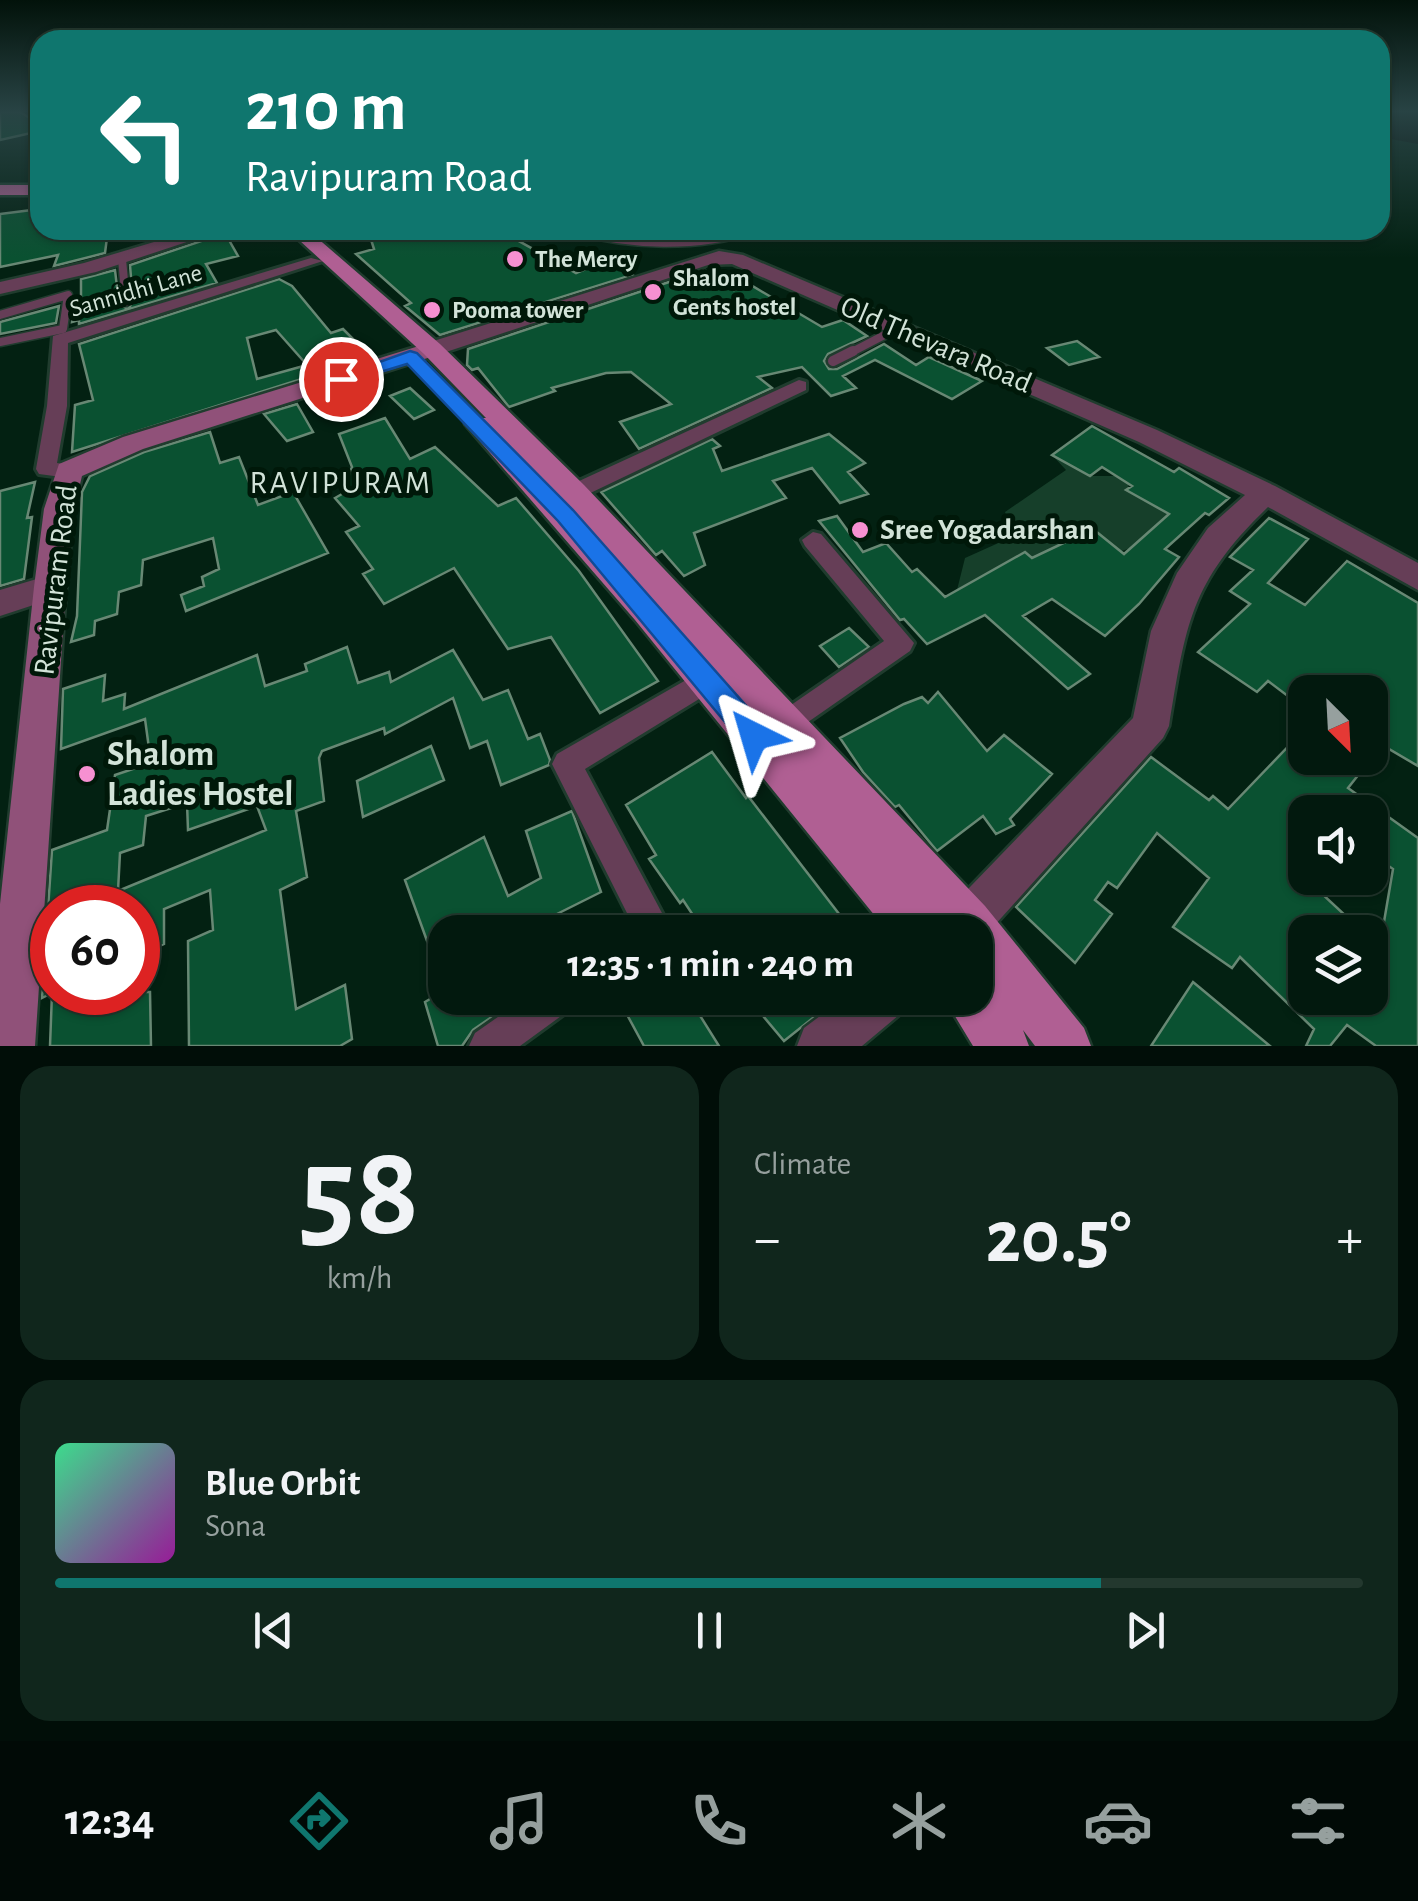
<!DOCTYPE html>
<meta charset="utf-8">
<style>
:root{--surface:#02190e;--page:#10261c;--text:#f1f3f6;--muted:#96a09e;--line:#23382e;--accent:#0f766e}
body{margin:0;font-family:"Alegreya Sans",sans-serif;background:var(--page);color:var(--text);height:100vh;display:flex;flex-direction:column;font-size:38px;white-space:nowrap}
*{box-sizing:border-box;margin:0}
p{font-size:32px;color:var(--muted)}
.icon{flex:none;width:55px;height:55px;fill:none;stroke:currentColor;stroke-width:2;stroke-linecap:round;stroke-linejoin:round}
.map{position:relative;height:1046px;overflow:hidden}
.sheet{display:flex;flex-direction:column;gap:20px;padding:20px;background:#010e08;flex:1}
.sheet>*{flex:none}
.guide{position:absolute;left:30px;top:30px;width:1360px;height:210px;border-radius:30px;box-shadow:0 2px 8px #0004,0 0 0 2px var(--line);background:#0f766e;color:#fff;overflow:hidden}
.needle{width:65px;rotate:156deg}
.controls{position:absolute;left:1288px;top:675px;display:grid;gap:20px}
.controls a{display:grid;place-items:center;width:100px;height:100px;border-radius:20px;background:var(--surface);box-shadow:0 2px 8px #0004,0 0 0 2px var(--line);font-size:50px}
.speed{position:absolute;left:30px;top:885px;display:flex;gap:20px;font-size:50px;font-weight:700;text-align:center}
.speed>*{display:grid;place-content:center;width:130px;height:130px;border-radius:50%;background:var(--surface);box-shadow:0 2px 8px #0004,0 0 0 2px var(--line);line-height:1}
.speed .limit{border:15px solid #d22;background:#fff;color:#111}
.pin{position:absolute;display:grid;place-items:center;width:85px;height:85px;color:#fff;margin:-42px;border:5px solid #fff;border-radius:50%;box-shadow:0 2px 10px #0007}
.me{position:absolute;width:110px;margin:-55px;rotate:320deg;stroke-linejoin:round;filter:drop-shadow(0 0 8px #0008)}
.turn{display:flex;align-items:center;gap:35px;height:210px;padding:0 50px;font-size:45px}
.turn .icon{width:130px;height:130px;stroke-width:2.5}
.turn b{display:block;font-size:70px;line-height:85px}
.big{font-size:75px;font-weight:700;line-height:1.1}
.sheet .card{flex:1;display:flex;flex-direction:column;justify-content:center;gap:15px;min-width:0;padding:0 35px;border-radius:30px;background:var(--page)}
.sheet .dial{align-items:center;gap:0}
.dial b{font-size:130px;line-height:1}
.song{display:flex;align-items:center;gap:30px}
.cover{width:120px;height:120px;border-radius:15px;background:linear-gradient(135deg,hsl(150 70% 55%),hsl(300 70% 35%))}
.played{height:10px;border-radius:5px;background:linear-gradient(90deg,var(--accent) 80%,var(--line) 80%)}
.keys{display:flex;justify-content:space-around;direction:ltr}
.heat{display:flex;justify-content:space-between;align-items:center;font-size:55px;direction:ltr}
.sheet .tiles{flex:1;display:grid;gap:20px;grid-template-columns:1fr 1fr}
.card:last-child{grid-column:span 2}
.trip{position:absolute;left:428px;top:915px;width:565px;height:100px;border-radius:30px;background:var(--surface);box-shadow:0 2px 8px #0004,0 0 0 2px var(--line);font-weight:700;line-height:100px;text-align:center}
.dock{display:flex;height:160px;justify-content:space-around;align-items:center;background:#010a06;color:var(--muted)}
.dock .icon{width:70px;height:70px}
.dock .on{color:var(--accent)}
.dock b{font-size:45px;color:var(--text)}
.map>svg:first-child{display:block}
</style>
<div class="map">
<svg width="1418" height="1046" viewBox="0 0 1418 1046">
<rect width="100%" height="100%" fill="#032112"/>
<path fill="#163f2a" d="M1052,455l38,21h27l12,8 -2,7 35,19 7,-5 9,5 -47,38 -79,25 -27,-21 -68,38 8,-32 49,-22 -9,-24 61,-42z"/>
<path fill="#000702" d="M1380,112h38v32l-38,-7z"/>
<path fill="#0a5131" stroke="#688874" stroke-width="2.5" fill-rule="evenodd" d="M0,112h20l20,12v7l-40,9z
M40,209v21h68l-3,23 -51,13 4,-11 -58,12v-53z
M368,230h113l1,5 17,-5 77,43 29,-12 27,14 -192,60 -35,-29 6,-3 -55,-49 18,-5z
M225,233l13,23 -32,8 11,19 -138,41v-4l-7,2 3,-24 6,-1v-18l34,-9 4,34 9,5 5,-7 -3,-37z
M705,270l29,20 15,-6 73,43 21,-7 24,16 -39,18 -4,7 5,8h8l47,-25 32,21 13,-8 53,24 -30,18 -77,-39 -32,16 13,12 -25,8 -29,-29 -44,10 14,11 -133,61 -19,-27 51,-18 -40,-32 -25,1 -54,15 3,3 -46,16 -31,-39 -6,2 -5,-5 1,-16z
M279,279l13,7 39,47 12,-4 17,17 -21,7 10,11 -277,88 3,-47 18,-5 -14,-56zM276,330l31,35 -50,14 -10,-41z
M59,306l-3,17 -56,11v-12z
M1077,341l22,16 -30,8 -22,-17z
M410,388l24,22 -20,9 -24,-23z
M297,404l16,28 -26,9 -23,-27z
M385,418l25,41 25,-12 63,59 18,-8 63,73 79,110 -58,32 -49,-76 -43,12 -54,-81 -70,36 -21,-30 10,-5 -27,-37 13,-6 -24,-28 7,-4 10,-27 -13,-33z
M1092,426l82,46 5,-4 50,30 -20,17 -4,-2 -40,36 14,8 -40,47 -34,32 -53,-37 -29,17 67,58 -22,15 -83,-74 -58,29 -23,-25 -4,1 -81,-99 18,-5 26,36 23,-9 26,29 5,-3 28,28 80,-45 7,6 61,-29 31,25 45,-40 -43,-24 6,-4 -30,-19 -12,9 -38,-21z
M210,432l10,31 19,-6 19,48 35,-13 35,61 -142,58 -5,-16 23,-9 -2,-9 17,-8 -6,-31 -70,22 -2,25 -22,7 -2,22 -22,7 -1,14 -23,7 6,-26 5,-124 8,-16 54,-24z
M829,434l36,29 -17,9 20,22 -28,9 -28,-35 -39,13 13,17 -92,35 11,32 -21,11 -22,-25 -6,4 -55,-63 111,-53 8,7 -7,3 9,22z
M35,482l-8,36 5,-1 -8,62 -24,7v-95z
M1269,518l39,21 -40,44 37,22 42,-44 71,42v163l-36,-21 -34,43 70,50v208h-42l-29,-21 -17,21h-24l8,-17 -74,-72 -8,11 -59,-41 36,-49 -52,-45 -40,55 -9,-6 -13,18 17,14 -37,49 -59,-56 135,-150 58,43 4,-4 15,13 77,-80v29h65v-66h-65v17l-37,-28 -11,11 -59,-40 52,-48 -20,-13 23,-21 -23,-13zM1305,812h65v41l23,16 -22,129h-66v-66h58l-58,-54z
M849,628l20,19 -30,20 -19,-21z
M347,647l11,36 31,-11 2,10 62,-32 30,50 25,-10 20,49 12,-5 10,26 -1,5 -48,20 -14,-44 -17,7 -17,-50 -68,36 -1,-6 -62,23 -3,7 5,43 -28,10 11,66 -27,13 16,119 49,-24 7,54 -12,7h-151l-1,-105 25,-11 -3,-40 -46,19v35l-26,12v-48h-86v84h98l1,54h-101l2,-53 -10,5 10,-148 55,-20 8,-55 36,-12 -6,-44 -84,30 2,-60 42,-14 -2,26 22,-7 -1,15 133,-54 8,31 42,-15 -2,-7zM187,803l1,27 69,-24 9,24 -148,61 2,-38 23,-8 3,-29z
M938,692l49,59 17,-16 48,39 -42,45 4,6 -18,9 -13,-18 -46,35 -38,-46 -4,2 -32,-35 -23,-34 64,-34 18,-7 6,6z
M431,746l13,34 -81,37 -6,-36z
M712,752l34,46 2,-2 105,136h-149l-21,-32 -3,3 -31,-44 7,-4 -30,-50z
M572,811l29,81 -64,32 4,8h-96l-2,53 -38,-105 79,-43 24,59 33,-18 -15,-47z
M1193,982l77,64h-119z
M445,990v8h74l-46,32 -11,16h-24l-13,-44z
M618,998h71l30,48h-75z
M748,998h90l-54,43z"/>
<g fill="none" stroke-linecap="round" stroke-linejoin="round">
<g stroke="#203c2e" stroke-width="11">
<path id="service-far1" d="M574,230c56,16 123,18 179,0
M122,259l4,43
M0,315l68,-20 -5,34 -63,13
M848,354l48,-25"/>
</g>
<g stroke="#203c2e" stroke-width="15">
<path id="service" d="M833,361l20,-10"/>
</g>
<g stroke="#203c2e" stroke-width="6">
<path id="minor" d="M311,258l12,3 -255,82 -1,63 -10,57 19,3 3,5 -10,7 -30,-4 -3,-5 11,-63 6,-70z
M799,380l7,2v8l-224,107h-16l-3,-5 3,-5z
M813,532l8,2 93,109 -4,8 -122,85 -10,-4 -4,-9 4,-9 106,-73 -79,-95 -3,-6z
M707,668l10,4 4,8 -4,8 -132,81 85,159 -2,4h-39l3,-9 -80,-159 5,-10z
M525,998h48l-5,13 -48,35h-51l6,-13z"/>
</g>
<g stroke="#203c2e" stroke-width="5">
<path id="tertiary" d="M194,230h29l-127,42 -96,22v-12l84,-19z
M719,251l24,4 414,175 118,56 143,77v27l-150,-83c-78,75 -82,117 -99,219l-6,12 -188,209v-15h-40l7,-16 191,-198 18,-87 26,-58 31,-45 37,-33 -106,-53 -407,-178 -24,1 -268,89h-16l-4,-5 4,-5z
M50,575l11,3 5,9 -5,9 -61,20v-26z
M844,998h62l-7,17 -37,31h-65l7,-18z"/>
</g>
<g stroke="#203c2e" stroke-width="5">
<path id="secondary" d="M432,342l12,7 -4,5 -297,95 -61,27 -8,33 -8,78 -31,459h-35v-142l34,-317 10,-78 15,-45 64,-27z"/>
</g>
<g stroke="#203c2e" stroke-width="5">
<path id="primary" d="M0,185h40v10h-40z
M288,230h20l132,114 144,141 401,421 99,122 7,18h-56l-12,-16 6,16h-56l-29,-48h31v-21l17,13 -17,-23v-35h-27l-15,-16 7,16h-52l-253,-312 -170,-196 4,-6h17l-62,-64z"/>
</g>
<use href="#service-far1" stroke="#663e57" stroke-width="8"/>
<use href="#service" stroke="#663e57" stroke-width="10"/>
<use href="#minor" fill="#663e57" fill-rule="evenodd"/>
<use href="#tertiary" fill="#663e57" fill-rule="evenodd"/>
<use href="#secondary" fill="#905179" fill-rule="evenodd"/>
<use href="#primary" fill="#b05f93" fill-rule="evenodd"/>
</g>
<linearGradient id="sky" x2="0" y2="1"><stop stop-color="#02120a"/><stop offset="0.43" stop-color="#284344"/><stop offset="1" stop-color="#284344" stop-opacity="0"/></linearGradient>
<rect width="1418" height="258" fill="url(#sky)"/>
<path fill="#1a73e8" stroke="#114b97" stroke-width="2.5" d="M410,351l7,2 156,157 191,216 5,10 -5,9 -10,4 -10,-4 -186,-224 -151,-157 -66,20 -9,-5z"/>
<g fill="#f690d1" stroke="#001809" stroke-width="4">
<circle cx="515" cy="259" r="10"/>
<circle cx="653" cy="292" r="10"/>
<circle cx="432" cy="310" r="10"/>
<circle cx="860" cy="530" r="10"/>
<circle cx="87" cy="774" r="10"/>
</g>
<g text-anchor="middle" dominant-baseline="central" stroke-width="10" stroke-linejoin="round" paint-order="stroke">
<g font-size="25" font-weight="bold" fill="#d2e3d8" stroke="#001809" text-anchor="start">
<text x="535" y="259">The Mercy</text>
<text x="673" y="278">Shalom<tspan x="673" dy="29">Gents hostel</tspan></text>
<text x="452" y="310">Pooma tower</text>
</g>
<g font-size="25" fill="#d2e3d8" stroke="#001809">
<text transform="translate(136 291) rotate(-16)">Sannidhi Lane</text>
</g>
<g font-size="30" fill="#d2e3d8" stroke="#001809">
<text transform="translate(936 345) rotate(23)">Old Thevara Road</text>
<text transform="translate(56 580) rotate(-83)">Ravipuram Road</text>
</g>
<g font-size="30" font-weight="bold" fill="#d2e3d8" stroke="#001809" text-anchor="start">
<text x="880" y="530">Sree Yogadarshan</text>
</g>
<g font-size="32" letter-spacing="2.5" fill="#d2e3d8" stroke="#001809">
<text x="341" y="483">RAVIPURAM</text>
</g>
<g font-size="35" font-weight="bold" fill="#d2e3d8" stroke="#001809" text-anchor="start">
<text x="107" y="754">Shalom<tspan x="107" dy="40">Ladies Hostel</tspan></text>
</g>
</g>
</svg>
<div class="controls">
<a><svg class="needle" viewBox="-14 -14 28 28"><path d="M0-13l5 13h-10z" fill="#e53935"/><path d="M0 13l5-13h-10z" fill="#96a09e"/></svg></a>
<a><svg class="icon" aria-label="sound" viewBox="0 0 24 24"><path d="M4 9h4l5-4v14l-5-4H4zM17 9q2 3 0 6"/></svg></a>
<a><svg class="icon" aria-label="layers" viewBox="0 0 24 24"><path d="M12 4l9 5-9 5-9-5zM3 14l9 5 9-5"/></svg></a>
</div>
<div class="speed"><div class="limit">60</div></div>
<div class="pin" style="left:341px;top:379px;background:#d93025"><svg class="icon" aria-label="arrive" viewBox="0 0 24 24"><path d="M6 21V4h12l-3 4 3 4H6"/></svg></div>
<svg class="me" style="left:754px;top:736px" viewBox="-20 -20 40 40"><path d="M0-17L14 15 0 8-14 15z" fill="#1a73e8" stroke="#fff" stroke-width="4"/></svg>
<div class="trip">12:35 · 1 min · 240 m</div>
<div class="guide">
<div class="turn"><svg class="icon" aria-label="left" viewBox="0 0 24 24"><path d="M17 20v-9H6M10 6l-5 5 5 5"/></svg><div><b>210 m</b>Ravipuram Road</div></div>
</div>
</div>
<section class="sheet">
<div class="tiles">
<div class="card dial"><b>58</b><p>km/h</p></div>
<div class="card"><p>Climate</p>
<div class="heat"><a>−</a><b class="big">20.5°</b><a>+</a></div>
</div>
<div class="card">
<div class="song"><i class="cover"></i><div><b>Blue Orbit</b><p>Sona</p></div></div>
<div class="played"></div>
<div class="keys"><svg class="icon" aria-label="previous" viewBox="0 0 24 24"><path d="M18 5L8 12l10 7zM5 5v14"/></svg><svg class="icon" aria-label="pause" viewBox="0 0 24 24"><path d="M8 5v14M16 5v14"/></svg><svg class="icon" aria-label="next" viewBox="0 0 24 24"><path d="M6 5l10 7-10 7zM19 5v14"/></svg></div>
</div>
</div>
</section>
<nav class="dock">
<b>12:34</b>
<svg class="icon on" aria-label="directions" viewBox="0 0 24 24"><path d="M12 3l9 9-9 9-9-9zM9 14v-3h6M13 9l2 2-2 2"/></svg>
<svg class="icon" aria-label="music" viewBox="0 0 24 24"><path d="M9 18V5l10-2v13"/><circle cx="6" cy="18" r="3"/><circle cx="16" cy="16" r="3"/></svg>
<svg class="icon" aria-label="phone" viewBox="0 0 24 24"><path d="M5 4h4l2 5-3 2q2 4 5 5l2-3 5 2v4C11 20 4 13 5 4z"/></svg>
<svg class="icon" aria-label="climate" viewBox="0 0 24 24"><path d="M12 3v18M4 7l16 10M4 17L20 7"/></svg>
<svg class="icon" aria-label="car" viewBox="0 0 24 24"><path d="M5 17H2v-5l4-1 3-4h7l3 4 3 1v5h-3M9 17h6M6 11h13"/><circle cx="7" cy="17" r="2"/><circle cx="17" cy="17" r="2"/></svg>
<svg class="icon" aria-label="filters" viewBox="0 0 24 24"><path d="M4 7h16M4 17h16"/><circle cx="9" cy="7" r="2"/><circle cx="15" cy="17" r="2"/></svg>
</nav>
